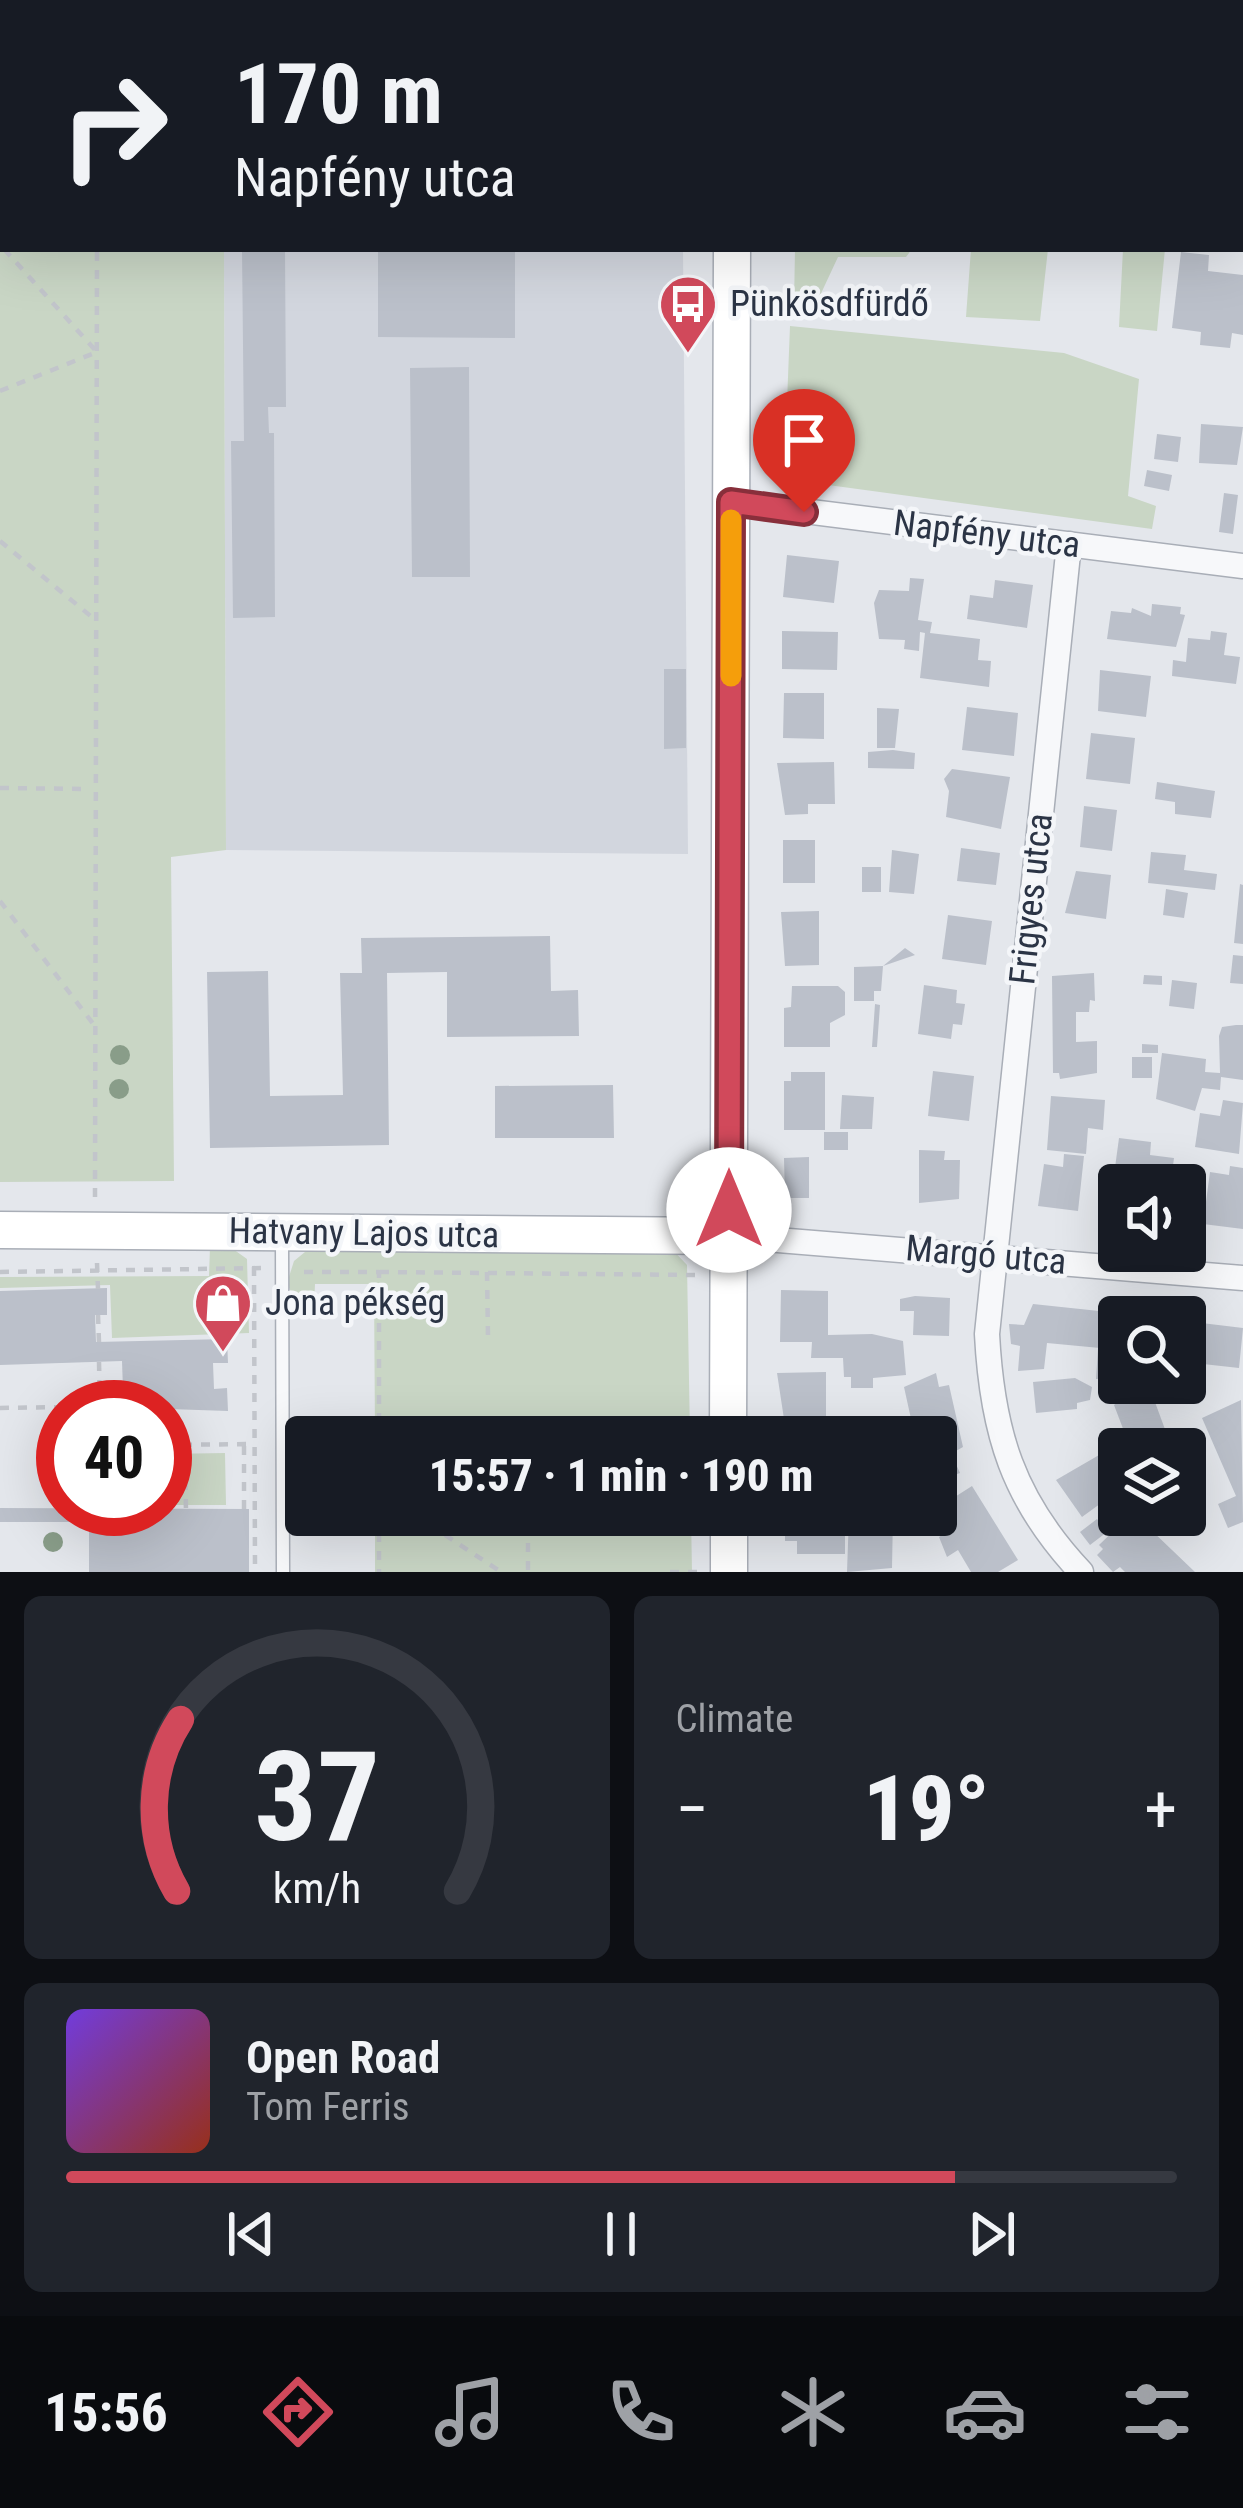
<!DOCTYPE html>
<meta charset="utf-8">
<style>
:root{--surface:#171b24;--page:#20242c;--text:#f1f3f6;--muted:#9ea1a6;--line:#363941;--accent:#d1495b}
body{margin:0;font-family:"Roboto Condensed",sans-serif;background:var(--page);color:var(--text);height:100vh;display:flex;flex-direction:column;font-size:45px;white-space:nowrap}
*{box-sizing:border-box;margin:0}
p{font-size:39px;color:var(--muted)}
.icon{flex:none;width:66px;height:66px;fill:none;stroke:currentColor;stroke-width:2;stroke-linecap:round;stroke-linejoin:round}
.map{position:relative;height:1572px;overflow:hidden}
.side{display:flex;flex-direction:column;gap:24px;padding:24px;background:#0d0f14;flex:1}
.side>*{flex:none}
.hud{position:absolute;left:0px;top:0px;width:1245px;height:252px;box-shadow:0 12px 48px #0002;background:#171b24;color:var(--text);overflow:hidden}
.tools{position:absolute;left:1098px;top:1164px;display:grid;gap:24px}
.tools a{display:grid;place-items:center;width:108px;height:108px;border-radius:12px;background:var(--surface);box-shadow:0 12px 48px #0002;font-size:60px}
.speed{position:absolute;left:36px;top:1380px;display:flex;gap:24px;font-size:60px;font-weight:700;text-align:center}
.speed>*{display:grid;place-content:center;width:156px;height:156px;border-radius:50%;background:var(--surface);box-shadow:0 12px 48px #0002;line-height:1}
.speed .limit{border:18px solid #d22;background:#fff;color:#111}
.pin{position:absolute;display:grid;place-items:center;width:102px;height:102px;color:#fff;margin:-123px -51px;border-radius:50% 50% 50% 0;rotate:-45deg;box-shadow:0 0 12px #0007}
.pin .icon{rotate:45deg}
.me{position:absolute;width:132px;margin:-66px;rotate:0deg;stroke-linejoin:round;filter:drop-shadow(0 0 9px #0008)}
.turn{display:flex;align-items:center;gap:42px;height:252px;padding:0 36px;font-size:54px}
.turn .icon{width:156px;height:156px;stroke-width:2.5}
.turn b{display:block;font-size:84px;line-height:102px}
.big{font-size:90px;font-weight:800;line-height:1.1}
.side .widget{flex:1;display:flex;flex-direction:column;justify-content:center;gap:18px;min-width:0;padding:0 42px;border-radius:18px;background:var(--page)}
.side .dial{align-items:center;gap:0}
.dial svg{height:312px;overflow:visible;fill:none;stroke:var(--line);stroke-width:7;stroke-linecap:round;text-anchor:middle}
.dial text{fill:var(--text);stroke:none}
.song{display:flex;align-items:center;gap:36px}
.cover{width:144px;height:144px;border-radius:18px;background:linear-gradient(135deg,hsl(260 70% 55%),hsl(10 70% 35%))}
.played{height:12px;border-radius:6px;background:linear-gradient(90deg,var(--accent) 80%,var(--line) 80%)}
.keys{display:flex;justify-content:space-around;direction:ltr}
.heat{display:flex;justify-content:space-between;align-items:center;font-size:66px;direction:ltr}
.side .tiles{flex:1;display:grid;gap:24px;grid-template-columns:1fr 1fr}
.widget:last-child{grid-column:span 2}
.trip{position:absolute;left:285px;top:1416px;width:672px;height:120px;border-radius:12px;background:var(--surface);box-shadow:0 12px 48px #0002;font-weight:800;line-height:120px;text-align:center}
.tab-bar{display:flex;height:192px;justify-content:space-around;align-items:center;background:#090b0e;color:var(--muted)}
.tab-bar .icon{width:84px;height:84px}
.tab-bar .current{color:var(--accent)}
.tab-bar b{font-size:54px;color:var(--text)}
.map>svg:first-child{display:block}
</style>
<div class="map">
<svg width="1243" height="1572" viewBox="0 0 1243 1572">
<rect width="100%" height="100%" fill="#e4e7ec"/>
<path fill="#d2d6de" d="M224,249h459l5,605 -462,-4z"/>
<path fill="#c9d6c5" d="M0,0h92l-89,3v246h221l2,601 -55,7 3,324 -174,1z
M795,249h117l-6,8h-68l-21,45 -23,3z
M971,249h77l-8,72 -74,-4z
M1123,249h42l-8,82 -38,-4z
M790,326l274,27 75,26 -11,117 28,10 -4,23 -368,-50z
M316,1243l353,3 18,19 3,172h-315l-1,-153h-59l-1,21h-17l-10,-22 7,-22z
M210,1247l23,2 14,10 2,74 -137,5 -2,-53 -110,3v-11l209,-1z
M225,1453l1,52h-61v-51z
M375,1515h316l1,57h-317z"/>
<path fill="#bbc0ca" d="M242,249h43l1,158h-18l1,26h5l1,184 -42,1 -2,-177h13z
M378,249h137v89l-137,-1z
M1181,252l28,3 -1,16 35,4v60l-11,-2 -2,15 -30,-3 1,-13 -29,-4z
M469,367l1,210h-58l-2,-209z
M1201,424l42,3 -6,38 -38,-2z
M1157,434l24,3 -3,25 -24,-3z
M1147,470l25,5 -3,16 -25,-5z
M1224,493l14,2 -5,39 -14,-2z
M787,555l52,6 -5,42 -51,-6z
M910,578l14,1 -6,41 14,2 -2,11 50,6 -2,21 13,1 -2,26 -69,-9 5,-45 -5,-1 -1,19 -15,-2 1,-9 -26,-1 -5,-36 5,-13 30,1z
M995,580l38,5 -6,43 -60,-9 3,-24 23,3z
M1152,604l29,3 -1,7 5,1 -9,32 -69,-8 4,-28 20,2 1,-5 19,8z
M782,631l56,1 -1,38 -55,-1z
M1211,631l16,2 -3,22 16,2 -4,27 -64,-8 1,-16 13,2 2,-24 22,2z
M664,669h22v79l-22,1z
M1100,670l51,6 -5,41 -48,-6z
M784,693h40v46l-41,-1z
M967,707l51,6 -4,43 -52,-6z
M877,708l22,1 -4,39h-18z
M1091,733l44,5 -5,46 -44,-5z
M893,750l22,3 -1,16 -46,-1v-16z
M834,762l1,42h-27v10l-23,1 -8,-52z
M952,769l58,8 -9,52 -55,-12 3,-26 -5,-12z
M1157,782l58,9 -4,27 -36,-4v-12l-20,-3z
M1084,806l33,4 -5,41 -32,-4z
M783,840h32v43h-32z
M961,848l39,5 -4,32 -39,-4z
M892,850l27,4 -5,40 -25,-2z
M1151,852l35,3 -2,15 33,4 -2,16 -67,-7z
M862,867h19v25h-19z
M1076,871l35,4 -5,44 -41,-6z
M1240,884l3,1v59l-9,-1z
M1166,889l22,4 -4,25 -21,-3z
M819,911v54l-34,1 -4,-54z
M948,915l44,6 -6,44 -44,-6z
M550,936l1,55 27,-1 1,46 -132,1v-65l-60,1 2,172 -179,3 -3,-176 61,-1 2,125 73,-1 -3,-122h22l-1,-35z
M905,948l10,7 -32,11 -2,25h-7v10h-20v-34l29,-1z
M1233,955l10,1v28l-13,-1z
M1094,973l1,28 -5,-1 -1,12h-13v30l21,-1v32l-37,6 -1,-6h-6l-1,-97z
M1144,975l18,1v9l-19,-1z
M1172,980l25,3 -3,26 -25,-3z
M924,985l33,5 -1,13 9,1 -3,21 -9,-1 -2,15 -33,-5z
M792,986h46l7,6v23l-15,8v24h-46v-39l7,-1z
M875,1004l5,1 -3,42h-5z
M1236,1025h7v55l-22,-3 -1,13 -18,-2 -7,23 -39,-12 6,-46 44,6 -1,13 15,1 -1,-37 3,-9z
M1142,1044l16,1v8h-16z
M1132,1057h20v21h-20z
M933,1071l41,5 -5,45 -41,-5z
M791,1072h34v58h-41v-49h7z
M613,1085l1,53h-119v-52z
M842,1095l32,2 -2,32h-32z
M1051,1096l54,4 -2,30 -15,-2 -2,26 -39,-4z
M1223,1100l20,3 -4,51 -44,-7 5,-34 20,3z
M824,1132h24v18h-24z
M1119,1138l32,4 -1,13 24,3 -3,23 -24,-3 -1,7h-13l1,-8 -20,-2z
M919,1150l26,1 -1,9h16l-1,39 -40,4z
M1064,1154l20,2 -6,55 -40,-5 6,-42 19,3z
M809,1157v41h-24l-1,-40z
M1230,1166l13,2v61l-40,-5 7,-52 19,3z
M107,1288v27h-12l1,27 131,-3 1,24h-15l1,26 13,-1 1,23 -119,-4v-17h14l-1,-29 -122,4v-74z
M781,1290l47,1v44l44,-1 31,7 3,34 -33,3v10h-22v-11h-7l-1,-19h-32l1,-16h-32z
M915,1296l35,2 -1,38 -36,-1 1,-24h-14v-12z
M1135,1297l28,3 -2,17h-29z
M1033,1304l66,7 1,37 -53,-5 -3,26 -26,2 2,-25 -9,-2 -2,-20 15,1z
M1185,1321l58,7 -4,40 -54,-6z
M1119,1348v29l-23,2 2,-30z
M826,1372v47h-42l-7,-46z
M936,1373l3,14 10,-2 14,62 -27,15v-25h-21l-11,-50z
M1075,1378l17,9 -2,13 -13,3v6l-41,4 -3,-31z
M1138,1383h34l1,8 -21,3 14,38 -36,15 -16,-42z
M1241,1400l2,122 -15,6 -10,-24 18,-8 -34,-78z
M853,1419h21l-1,12h-20z
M1106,1451l11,16 -9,7 11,16 -37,27 -26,-37z
M955,1462l5,11 -20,7 -4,-10z
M972,1486l46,74 -20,12h-27l-13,-22 -11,7 -8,-20 7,-5 -10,-23z
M0,1508l249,1v63h-160v-50h-89z
M785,1515h60v39h-48v-13h-12z
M849,1515h44l-1,53 -45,4z
M1130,1515h16l8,8 -5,5 46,44h-70l-5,-5 -7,5 -16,-17 6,-6 -4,-4z
M1192,1515l10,10 -15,7 -5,-7z
M1097,1519l10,13 -17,13 -10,-13z"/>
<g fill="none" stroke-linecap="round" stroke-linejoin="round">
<g stroke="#a9aeb7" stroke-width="15">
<path id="lane" d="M1201,3v-3
M282,1239l1,333"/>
</g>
<g stroke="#a9aeb7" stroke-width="27">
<path id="street" d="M455,0l27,3
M734,3v-3
M732,502l511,64
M1069,544l-82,790c5,98 26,166 94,238
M728,1236l515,42"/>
</g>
<g stroke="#a9aeb7" stroke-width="39">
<path id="secondary" d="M1242,72h1
M0,1230l728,6
M728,1437l4,-1188
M729,1515v57"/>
</g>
<path stroke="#c2c5cb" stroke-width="4.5" stroke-dasharray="9 9" stroke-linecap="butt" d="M146,0l29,3
M614,0l27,3
M99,3v-3
M692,3l4,-3
M699,3l1,-3
M0,391l97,-39 -93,-103
M0,541l93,77
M0,788l90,1
M0,901l94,124
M95,1197l2,-948
M97,1263l1,26
M254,1267l1,305
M0,1272l263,-4
M304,1272h75v165
M380,1272l315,3
M487,1272l1,65
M98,1315l1,27
M99,1362l1,45
M72,1407l28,-1
M0,1408l63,-1
M165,1445l90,-1
M185,1445l1,69
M244,1509v-65
M379,1515v57
M415,1515l86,57
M528,1543v29
M670,1572h29"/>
<use href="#lane" stroke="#f7f8fa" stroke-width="12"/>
<use href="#street" stroke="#f7f8fa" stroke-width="24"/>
<use href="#secondary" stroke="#fff" stroke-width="36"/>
</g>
<g fill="#899d89">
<circle cx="120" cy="1055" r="10"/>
<circle cx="119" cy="1089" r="10"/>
<circle cx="53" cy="1542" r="10"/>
</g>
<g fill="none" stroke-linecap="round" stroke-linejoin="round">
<g stroke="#882f3b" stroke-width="30">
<path id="route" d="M729,1210l2,-708 73,10"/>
</g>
<use href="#route" stroke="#d1495b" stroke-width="21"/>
<path stroke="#f59e0b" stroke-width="21" d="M731,676v-156"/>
</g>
<defs>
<g id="bus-pin" transform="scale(3)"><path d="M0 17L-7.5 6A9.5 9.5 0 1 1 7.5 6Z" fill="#d1495b" stroke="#f4f6f9"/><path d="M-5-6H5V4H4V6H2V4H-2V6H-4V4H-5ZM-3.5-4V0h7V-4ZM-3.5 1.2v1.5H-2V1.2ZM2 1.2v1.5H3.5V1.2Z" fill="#fff"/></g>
<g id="shop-pin" transform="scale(3)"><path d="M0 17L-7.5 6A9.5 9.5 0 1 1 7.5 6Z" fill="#d1495b" stroke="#f4f6f9"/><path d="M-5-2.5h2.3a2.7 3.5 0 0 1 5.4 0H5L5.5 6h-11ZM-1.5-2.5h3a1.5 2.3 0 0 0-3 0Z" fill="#fff"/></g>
</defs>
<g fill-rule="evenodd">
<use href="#bus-pin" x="688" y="304"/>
<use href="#shop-pin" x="223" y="1303"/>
</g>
<g text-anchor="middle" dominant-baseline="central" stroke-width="9" stroke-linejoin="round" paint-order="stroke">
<g font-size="36" fill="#2b3445" stroke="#f4f6f9" text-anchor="start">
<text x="730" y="304">Pünkösdfürdő</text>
<text x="265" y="1303">Jona pékség</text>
</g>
<g font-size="36" fill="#2b3445" stroke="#f4f6f9">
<text transform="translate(987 534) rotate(7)">Napfény utca</text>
<text transform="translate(1031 899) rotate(-84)">Frigyes utca</text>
<text transform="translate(364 1233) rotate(1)">Hatvany Lajos utca</text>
<text transform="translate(986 1255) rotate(5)">Margó utca</text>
</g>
</g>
</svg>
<div class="tools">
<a><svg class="icon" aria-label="sound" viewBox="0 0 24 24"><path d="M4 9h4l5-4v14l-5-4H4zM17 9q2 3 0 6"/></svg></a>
<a><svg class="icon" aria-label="search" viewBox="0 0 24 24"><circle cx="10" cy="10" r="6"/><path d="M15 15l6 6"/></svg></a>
<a><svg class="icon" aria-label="layers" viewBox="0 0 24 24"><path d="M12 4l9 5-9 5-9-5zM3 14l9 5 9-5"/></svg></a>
</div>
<div class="speed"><div class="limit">40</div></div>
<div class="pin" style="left:804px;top:512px;background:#d93025"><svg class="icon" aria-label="arrive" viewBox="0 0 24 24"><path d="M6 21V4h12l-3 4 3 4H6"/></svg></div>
<svg class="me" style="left:729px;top:1210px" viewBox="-20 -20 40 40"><circle r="19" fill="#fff"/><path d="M0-13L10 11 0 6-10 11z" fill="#d1495b"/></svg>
<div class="trip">15:57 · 1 min · 190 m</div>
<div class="hud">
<div class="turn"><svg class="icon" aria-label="right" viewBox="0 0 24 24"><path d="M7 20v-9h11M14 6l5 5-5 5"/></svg><div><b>170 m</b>Napfény utca</div></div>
</div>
</div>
<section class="side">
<div class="tiles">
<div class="widget dial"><svg viewBox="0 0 100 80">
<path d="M14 69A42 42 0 1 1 86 69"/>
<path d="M14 69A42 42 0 0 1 15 25" stroke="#d1495b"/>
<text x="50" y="56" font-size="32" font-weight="700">37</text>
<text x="50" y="72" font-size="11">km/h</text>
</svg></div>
<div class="widget"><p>Climate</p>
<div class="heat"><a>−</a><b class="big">19°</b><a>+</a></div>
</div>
<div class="widget">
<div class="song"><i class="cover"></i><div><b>Open Road</b><p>Tom Ferris</p></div></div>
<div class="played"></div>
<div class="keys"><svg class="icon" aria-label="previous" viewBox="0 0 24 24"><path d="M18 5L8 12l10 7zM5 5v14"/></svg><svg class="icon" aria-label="pause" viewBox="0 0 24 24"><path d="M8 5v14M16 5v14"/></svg><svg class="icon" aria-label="next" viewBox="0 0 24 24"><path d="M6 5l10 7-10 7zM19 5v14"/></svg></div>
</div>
</div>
</section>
<nav class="tab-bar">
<b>15:56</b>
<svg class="icon current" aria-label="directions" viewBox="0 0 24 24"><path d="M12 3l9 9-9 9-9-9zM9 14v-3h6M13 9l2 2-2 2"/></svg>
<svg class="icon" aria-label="music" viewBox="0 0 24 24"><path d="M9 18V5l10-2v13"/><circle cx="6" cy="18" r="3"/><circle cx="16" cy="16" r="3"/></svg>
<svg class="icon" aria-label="phone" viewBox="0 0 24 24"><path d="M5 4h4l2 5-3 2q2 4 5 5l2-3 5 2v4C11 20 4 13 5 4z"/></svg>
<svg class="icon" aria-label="climate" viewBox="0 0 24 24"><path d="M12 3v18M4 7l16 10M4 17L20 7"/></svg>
<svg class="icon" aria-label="car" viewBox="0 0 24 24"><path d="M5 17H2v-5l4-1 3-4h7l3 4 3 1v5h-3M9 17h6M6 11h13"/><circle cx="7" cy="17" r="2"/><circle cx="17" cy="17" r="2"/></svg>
<svg class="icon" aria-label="filters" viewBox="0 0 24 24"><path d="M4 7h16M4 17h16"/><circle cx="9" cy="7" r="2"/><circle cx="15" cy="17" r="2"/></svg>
</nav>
